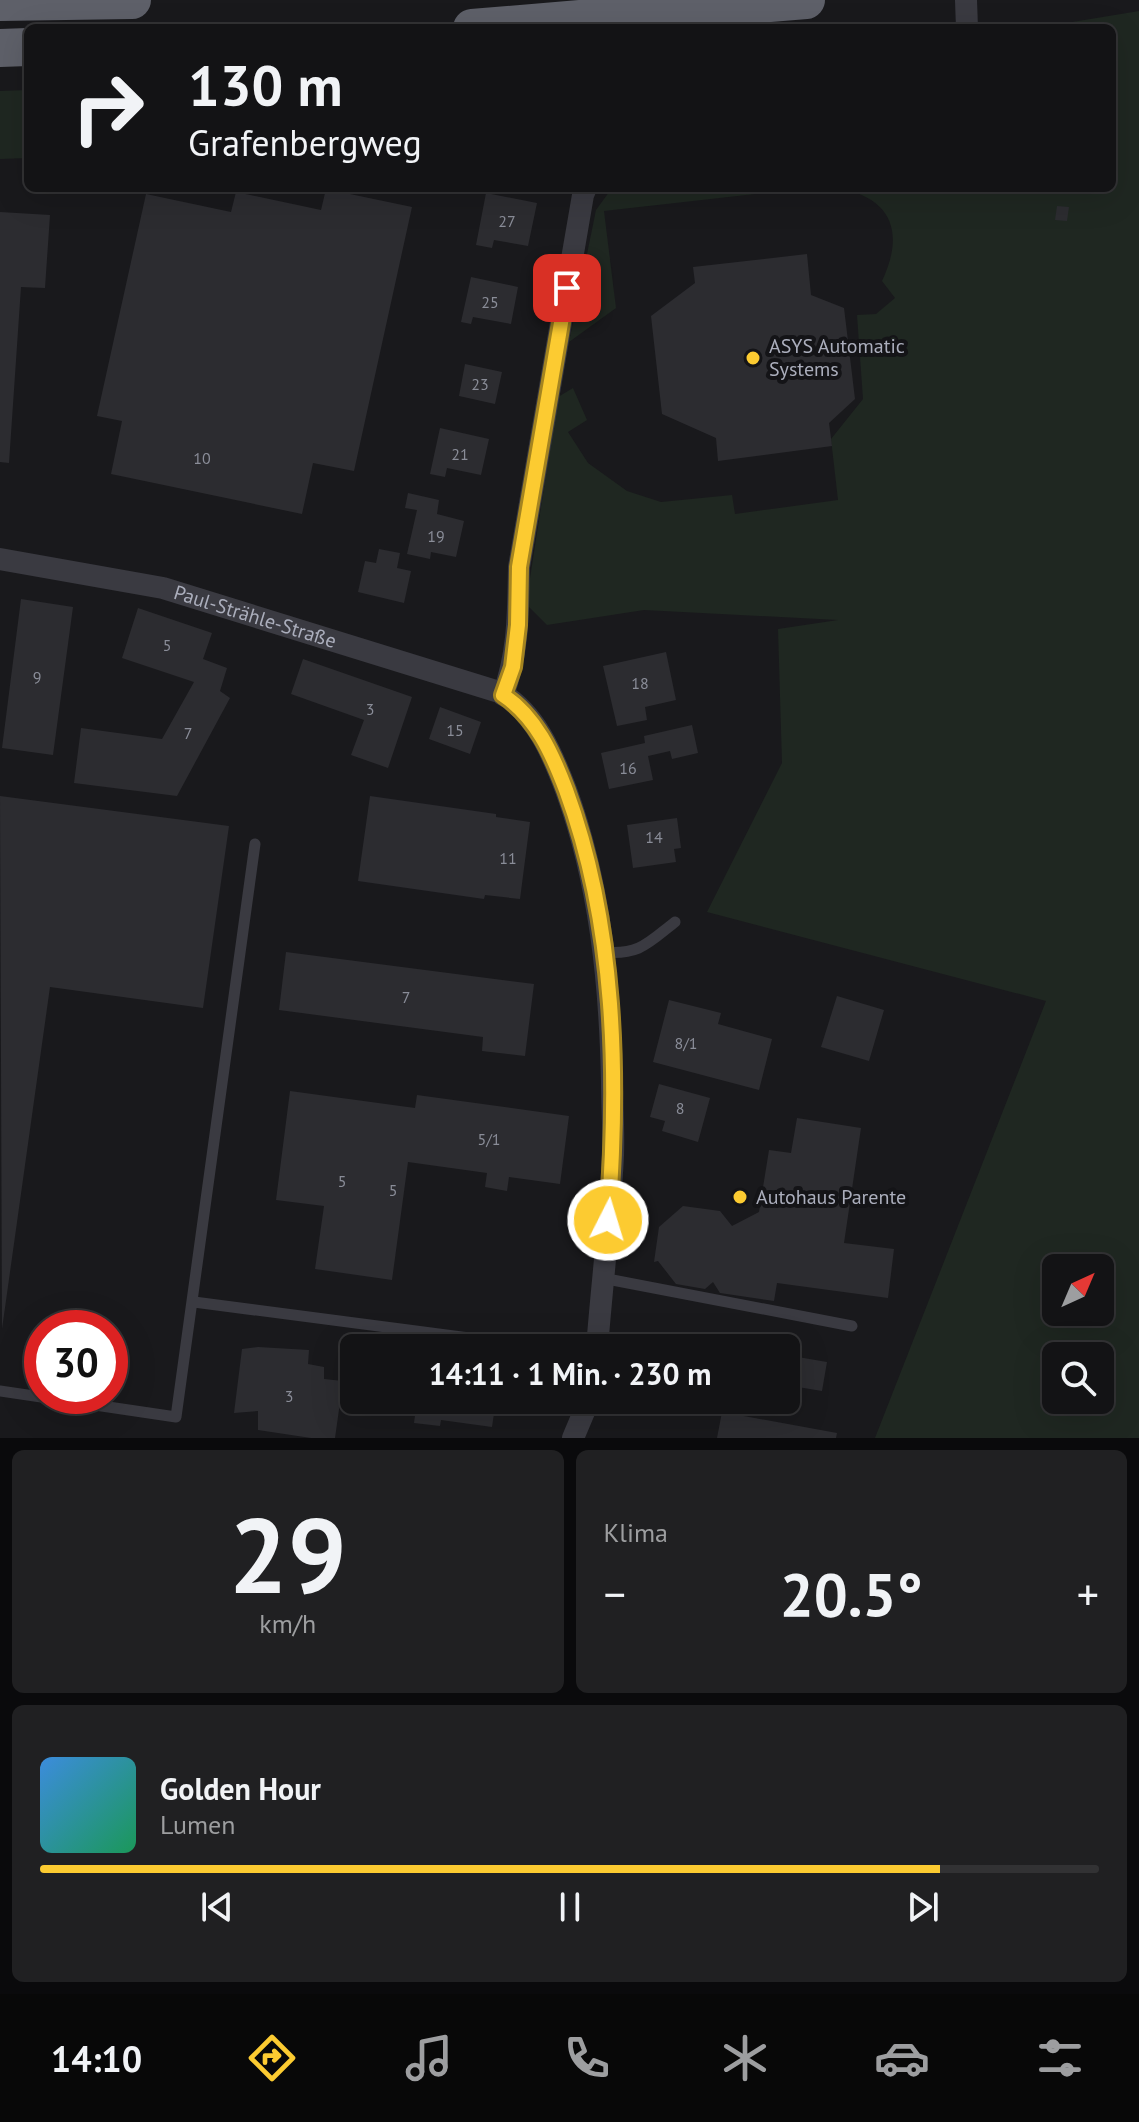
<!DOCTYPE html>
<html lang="de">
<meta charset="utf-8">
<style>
:root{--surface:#131315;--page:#202022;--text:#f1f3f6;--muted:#9d9ea0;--line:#323234;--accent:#fccb31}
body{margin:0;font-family:"PT Sans",sans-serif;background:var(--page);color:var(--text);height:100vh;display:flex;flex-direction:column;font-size:30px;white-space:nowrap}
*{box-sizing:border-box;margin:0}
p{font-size:26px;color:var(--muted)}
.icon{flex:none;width:44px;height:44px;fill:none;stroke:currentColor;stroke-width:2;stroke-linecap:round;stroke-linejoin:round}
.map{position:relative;height:1438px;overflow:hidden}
.sheet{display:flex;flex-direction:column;gap:12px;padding:12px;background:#0a0a0c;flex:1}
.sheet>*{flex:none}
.banner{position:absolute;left:24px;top:24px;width:1092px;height:168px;border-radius:12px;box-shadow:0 8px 32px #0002,0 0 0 2px var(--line);background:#131315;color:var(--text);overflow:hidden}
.needle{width:52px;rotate:44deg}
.buttons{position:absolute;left:1042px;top:1254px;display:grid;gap:16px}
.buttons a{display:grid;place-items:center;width:72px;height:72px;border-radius:12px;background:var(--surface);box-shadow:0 8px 32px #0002,0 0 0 2px var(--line);font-size:40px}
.speed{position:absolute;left:24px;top:1310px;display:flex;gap:16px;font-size:40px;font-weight:700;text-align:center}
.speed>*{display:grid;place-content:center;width:104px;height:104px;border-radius:50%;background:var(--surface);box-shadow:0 8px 32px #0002,0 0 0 2px var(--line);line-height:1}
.speed .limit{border:12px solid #d22;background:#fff;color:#111}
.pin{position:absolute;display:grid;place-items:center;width:68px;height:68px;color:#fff;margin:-34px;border-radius:16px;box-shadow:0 4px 12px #0006}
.me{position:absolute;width:88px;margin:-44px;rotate:5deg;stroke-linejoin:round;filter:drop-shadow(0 0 6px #0008)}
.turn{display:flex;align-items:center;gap:28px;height:168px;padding:0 32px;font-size:36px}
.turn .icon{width:104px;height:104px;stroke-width:2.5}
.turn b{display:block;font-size:56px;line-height:68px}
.big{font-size:60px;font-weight:600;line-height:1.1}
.sheet .card{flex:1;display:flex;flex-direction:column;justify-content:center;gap:12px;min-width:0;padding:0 28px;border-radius:12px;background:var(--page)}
.sheet .dial{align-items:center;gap:0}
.dial b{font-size:104px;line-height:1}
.song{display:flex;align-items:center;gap:24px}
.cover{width:96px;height:96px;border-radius:12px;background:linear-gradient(135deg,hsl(210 70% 55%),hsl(150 70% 35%))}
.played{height:8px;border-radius:4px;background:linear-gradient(90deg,var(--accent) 85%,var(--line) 85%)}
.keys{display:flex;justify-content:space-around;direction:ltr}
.heat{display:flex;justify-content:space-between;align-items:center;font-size:44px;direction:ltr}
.sheet .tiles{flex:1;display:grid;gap:12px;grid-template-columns:1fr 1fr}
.card:last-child{grid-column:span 2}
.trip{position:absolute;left:340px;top:1334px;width:460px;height:80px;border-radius:12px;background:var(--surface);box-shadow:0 8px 32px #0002,0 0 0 2px var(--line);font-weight:600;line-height:80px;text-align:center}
.dock{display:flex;height:128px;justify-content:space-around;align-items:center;background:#080808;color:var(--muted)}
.dock .icon{width:56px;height:56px}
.dock .on{color:var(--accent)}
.dock b{font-size:36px;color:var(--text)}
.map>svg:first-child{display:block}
</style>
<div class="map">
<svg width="1139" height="1438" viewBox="0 0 1139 1438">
<rect width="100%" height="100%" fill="#19191c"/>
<path fill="#1f2721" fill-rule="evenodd" d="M1139,11v1427h-264l171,-437 -339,-89 75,-149 -4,-134 60,-9 -194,-10 -97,15 -21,-21 32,-207 15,-9 14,32 -19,12 20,31 39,28 34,11 71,-7 3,19 103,-14 -7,-61 32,-40 -6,-84 19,-1 19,-16 -13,-17c23,-49 10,-83 -44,-93h274v-160h-76zM1056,1268h44v44h-44zM1056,1356h44v44h-44z
M28,90v68l-28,1v-68z
M612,188h196l-204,23 12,97 -47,34 27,-132z"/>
<path fill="#2c2c30" d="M326,189l86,18 -58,264 -41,-8 -11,51 -191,-40 11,-53 -25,-5 49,-222 85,18 5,-20 85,18z
M486,193l51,10 -9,43 -34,-6 -2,8 -16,-3z
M1057,206l12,1 -2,14 -12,-1z
M0,212l50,3 -5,73 -24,-1 -12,176 -9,-1z
M807,254l4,41 33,13 11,91 -26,24 3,23 -114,15 -2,-23 -54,-24 -11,-98 44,-33 -2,-16z
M471,277l47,10 -7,37 -38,-7 -2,7 -10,-2z
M465,364l37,8 -7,32 -36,-8z
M440,428l49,11 -8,36 -34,-7 -2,9 -15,-3z
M408,493l31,7 -2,14 27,7 -8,36 -25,-5 -1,7 -23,-5 10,-44 -12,-2z
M379,549l21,4 -3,15 14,3 -7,32 -46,-11 7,-31 11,2z
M21,599l52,8 -20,148 -51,-7z
M138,608l74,25 -9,26 24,9 -7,23 10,7 -53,98 -103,-13 7,-55 81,11 32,-57 -72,-24z
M666,652l10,48 -31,7 2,13 -30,6 -14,-60z
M303,659l109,38 -24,71 -37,-13 13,-35 -73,-26z
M440,707l41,15 -11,32 -41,-15z
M692,725l6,28 -26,6 -2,-8 -22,5 5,24 -44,9 -8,-36 44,-10 -1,-7z
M0,796l229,30 -26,182 -153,-21 -48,342z
M370,796l126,18v3l34,5 -10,77 -35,-4 -1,4 -126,-18z
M677,818l4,30 -7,1 2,13 -43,6 -6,-43z
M286,952l248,32 -9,72 -43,-5 1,-14 -204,-27z
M837,996l47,14 -15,51 -48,-14z
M669,1000l52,13 -3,11 54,15 -13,51 -106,-28z
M659,1084l51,14 -12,44 -36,-11 3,-10 -15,-4z
M290,1091l125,17 2,-13 152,21 -9,68 -51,-7 -2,14 -22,-4 2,-14 -79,-11 -16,118 -77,-11 9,-63 -48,-6z
M797,1118l64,10 -17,115 50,6 -6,49 -111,-15 -3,18 -54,-8 -7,-11 -8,7 -29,-5 -18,-23 -4,1 5,-35 24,-21 37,5 12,15 27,-14 10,-62 22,3z
M258,1347l51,3 -1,14 16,3v12l19,2 -8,57h-24l-53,-8v-19l-24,2 8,-64z
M786,1355l41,7 -5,29 -36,-6z
M417,1400h79l-4,27 -51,-7 -1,6 -26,-3z
M722,1412l115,21 -1,5h-119z"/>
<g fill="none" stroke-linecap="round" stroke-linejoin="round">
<path stroke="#3a3a41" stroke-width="11" d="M604,952c36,3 44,-9 71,-30
M602,1278l250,48
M194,1302l353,46
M0,1391l176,26 79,-573"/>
<g stroke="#3a3a41" stroke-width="22">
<path d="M966,0l1,28"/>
<path id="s1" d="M0,559l163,29 336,104c36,20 53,61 67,98 34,93 44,193 46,292 0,24 2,49 1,73 -3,64 -11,129 -16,193"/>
<path d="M503,695c16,-43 15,-84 16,-128l64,-372 3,-7"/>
<path d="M573,1438l16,-38"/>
</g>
<path stroke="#5e6069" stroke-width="38" d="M0,2l132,-2
M472,28l334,-28
M0,48l28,-1"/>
</g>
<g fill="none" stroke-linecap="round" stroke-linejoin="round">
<g stroke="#a48420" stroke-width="20">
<path id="route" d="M567,288l-48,279 -1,58 -5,42 -10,28c33,22 49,58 63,95 50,136 53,287 42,430"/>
</g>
<use href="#route" stroke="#fccb31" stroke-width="14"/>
</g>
<g fill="#fccb31" stroke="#141417" stroke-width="3">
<circle cx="753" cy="358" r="8"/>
<circle cx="740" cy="1197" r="8"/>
</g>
<g text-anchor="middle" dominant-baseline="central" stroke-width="8" stroke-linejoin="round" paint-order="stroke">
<g font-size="16" fill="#8a8d98">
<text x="507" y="221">27</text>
<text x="490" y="302">25</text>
<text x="480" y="384">23</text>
<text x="460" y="454">21</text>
<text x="202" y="458">10</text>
<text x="436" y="536">19</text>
<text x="167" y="645">5</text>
<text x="37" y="677">9</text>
<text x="640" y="683">18</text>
<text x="370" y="709">3</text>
<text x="455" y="730">15</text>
<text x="188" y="733">7</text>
<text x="628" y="768">16</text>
<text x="654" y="837">14</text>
<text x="508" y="858">11</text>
<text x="406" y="997">7</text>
<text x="686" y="1043">8/1</text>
<text x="680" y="1108">8</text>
<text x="489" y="1139">5/1</text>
<text x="342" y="1181">5</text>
<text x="393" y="1190">5</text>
<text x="289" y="1396">3</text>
</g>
<g font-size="20" fill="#abaebc" stroke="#141417" text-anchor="start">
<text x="769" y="346">ASYS Automatic<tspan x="769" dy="23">Systems</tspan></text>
<text x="756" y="1197">Autohaus Parente</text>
</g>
<g font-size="20" fill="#abaebc" stroke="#141417">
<text stroke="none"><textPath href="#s1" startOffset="262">Paul-Strähle-Straße</textPath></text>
</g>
</g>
</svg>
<div class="buttons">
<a><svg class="needle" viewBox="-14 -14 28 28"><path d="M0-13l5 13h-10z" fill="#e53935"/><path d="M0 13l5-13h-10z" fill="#9d9ea0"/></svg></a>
<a><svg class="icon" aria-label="search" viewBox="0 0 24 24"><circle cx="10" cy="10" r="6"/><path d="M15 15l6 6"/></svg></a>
</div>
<div class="speed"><div class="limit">30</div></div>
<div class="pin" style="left:567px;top:288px;background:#d93025"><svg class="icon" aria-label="arrive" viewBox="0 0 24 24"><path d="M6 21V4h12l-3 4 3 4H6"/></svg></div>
<svg class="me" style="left:608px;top:1220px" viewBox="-20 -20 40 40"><circle r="17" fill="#fccb31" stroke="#fff" stroke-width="3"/><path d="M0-11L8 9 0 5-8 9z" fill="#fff"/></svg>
<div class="trip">14:11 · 1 Min. · 230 m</div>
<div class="banner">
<div class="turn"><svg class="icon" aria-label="right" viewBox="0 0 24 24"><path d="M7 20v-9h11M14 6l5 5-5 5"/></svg><div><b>130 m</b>Grafenbergweg</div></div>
</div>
</div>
<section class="sheet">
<div class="tiles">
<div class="card dial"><b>29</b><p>km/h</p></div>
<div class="card"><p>Klima</p>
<div class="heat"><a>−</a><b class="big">20.5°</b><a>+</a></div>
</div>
<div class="card">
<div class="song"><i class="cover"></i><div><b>Golden Hour</b><p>Lumen</p></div></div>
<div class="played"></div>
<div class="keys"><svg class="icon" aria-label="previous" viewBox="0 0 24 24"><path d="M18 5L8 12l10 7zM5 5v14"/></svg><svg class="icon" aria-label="pause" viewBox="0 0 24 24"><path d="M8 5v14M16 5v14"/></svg><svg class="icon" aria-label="next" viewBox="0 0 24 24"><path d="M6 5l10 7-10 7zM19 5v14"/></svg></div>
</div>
</div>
</section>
<nav class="dock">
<b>14:10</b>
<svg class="icon on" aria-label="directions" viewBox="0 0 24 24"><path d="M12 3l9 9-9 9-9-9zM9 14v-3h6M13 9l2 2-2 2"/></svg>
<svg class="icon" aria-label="music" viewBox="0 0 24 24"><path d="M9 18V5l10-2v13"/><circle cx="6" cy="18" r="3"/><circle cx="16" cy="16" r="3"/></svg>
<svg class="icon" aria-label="phone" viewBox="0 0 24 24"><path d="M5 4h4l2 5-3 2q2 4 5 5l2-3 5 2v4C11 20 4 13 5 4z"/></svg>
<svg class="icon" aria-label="climate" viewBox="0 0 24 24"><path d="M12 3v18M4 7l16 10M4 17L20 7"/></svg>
<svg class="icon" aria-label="car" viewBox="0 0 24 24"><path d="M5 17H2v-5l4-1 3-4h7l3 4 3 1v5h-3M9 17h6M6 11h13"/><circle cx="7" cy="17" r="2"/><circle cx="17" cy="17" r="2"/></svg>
<svg class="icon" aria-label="filters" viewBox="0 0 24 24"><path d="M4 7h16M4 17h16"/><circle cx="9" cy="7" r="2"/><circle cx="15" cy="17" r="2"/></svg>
</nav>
